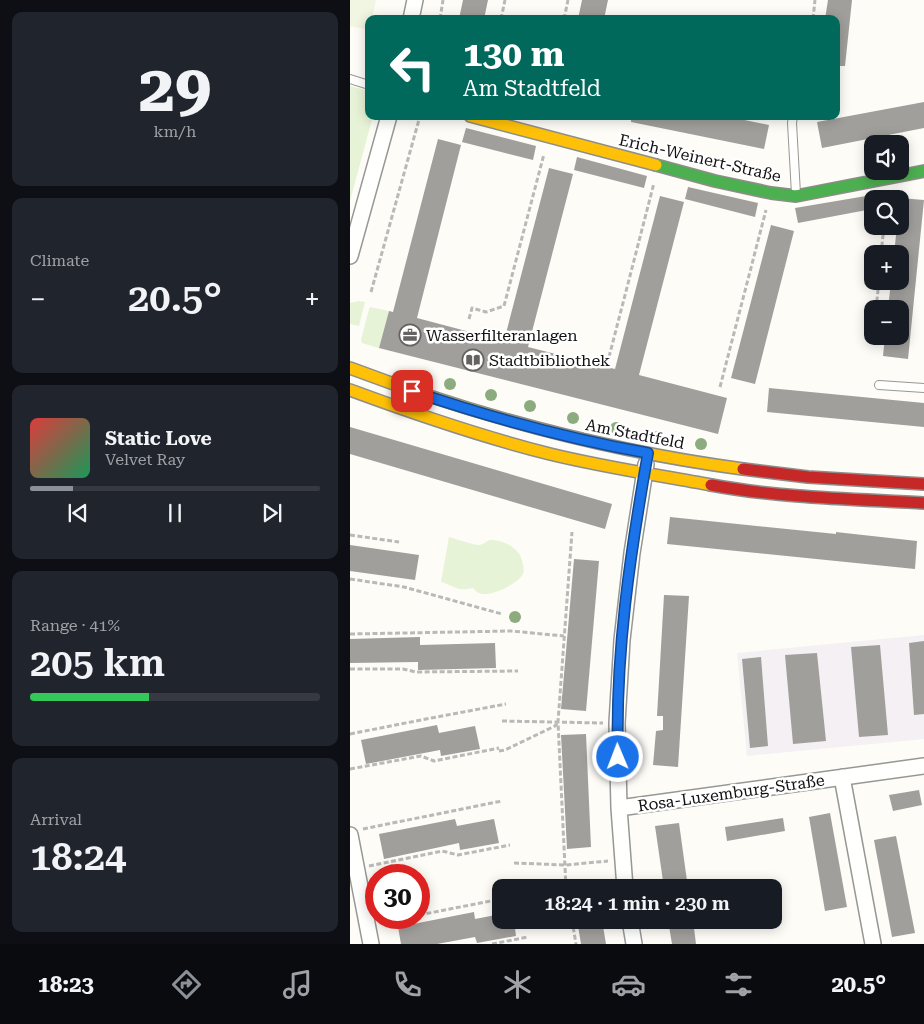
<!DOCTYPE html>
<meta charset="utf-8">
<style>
:root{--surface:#171b24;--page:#20242c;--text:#f1f3f6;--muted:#9ea1a6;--line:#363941;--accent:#8c9099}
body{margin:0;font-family:"Roboto Serif",serif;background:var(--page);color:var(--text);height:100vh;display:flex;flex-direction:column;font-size:19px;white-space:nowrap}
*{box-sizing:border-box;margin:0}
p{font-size:16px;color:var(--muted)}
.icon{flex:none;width:28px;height:28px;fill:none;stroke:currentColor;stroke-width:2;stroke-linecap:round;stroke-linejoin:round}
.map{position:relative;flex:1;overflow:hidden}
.drawer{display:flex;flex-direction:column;gap:12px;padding:12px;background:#0d0f14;width:350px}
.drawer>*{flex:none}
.banner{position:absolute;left:15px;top:15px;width:475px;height:105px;border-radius:10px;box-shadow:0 2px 12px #0003;background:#00695c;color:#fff;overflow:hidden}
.controls{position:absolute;left:514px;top:135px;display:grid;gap:10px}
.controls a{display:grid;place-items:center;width:45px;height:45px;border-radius:10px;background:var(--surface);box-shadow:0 2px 12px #0003;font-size:25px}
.speed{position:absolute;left:15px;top:864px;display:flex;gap:10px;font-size:25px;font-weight:700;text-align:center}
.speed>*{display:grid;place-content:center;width:65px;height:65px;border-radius:50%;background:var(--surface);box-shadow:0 2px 12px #0003;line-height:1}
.speed .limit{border:8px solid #d22;background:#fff;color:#111}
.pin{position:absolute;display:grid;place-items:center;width:42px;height:42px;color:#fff;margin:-21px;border-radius:10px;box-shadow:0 2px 8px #0006}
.me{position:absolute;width:55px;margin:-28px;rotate:359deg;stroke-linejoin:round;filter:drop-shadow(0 0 4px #0008)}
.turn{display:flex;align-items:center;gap:18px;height:105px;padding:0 15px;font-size:22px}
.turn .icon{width:65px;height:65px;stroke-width:2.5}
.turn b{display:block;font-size:35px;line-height:42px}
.big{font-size:38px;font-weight:600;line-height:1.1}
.drawer .widget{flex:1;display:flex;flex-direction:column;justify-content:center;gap:8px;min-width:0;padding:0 18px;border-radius:10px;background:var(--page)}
.drawer .dial{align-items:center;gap:0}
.dial b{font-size:65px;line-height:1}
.song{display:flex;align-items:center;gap:15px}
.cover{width:60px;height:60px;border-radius:8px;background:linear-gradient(135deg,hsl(0 70% 55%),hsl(150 70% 35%))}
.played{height:5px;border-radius:2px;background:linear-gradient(90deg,var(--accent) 15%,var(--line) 15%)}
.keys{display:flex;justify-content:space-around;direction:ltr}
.heat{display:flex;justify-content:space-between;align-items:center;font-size:28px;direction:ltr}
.charge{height:8px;border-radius:4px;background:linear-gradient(90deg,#34c759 41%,var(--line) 0)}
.trip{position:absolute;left:142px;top:879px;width:290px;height:50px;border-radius:10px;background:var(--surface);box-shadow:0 2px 12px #0003;font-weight:600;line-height:50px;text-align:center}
.tabs{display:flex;height:80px;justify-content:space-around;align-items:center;background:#090b0e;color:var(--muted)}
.tabs .icon{width:35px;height:35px}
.tabs .current{color:var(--accent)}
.tabs b{font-size:22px;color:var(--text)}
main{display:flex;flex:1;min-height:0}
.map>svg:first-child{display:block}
</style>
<main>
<section class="drawer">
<div class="widget dial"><b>29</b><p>km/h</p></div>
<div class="widget"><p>Climate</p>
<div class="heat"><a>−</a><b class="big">20.5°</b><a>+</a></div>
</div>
<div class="widget">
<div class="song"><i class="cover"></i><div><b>Static Love</b><p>Velvet Ray</p></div></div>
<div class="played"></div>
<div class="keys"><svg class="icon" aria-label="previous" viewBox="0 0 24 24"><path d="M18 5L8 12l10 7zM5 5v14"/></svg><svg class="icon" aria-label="pause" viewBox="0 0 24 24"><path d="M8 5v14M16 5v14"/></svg><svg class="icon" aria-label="next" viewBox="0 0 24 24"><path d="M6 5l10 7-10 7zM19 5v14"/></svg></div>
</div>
<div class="widget"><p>Range · 41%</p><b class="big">205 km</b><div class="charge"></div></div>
<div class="widget"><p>Arrival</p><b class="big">18:24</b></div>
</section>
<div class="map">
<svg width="574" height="944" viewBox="0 0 574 944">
<rect width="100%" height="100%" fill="#fdfcf7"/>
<path fill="#f5f0f3" d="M574,635v104l-177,17 -10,-103z"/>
<path fill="#e7f3d7" d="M0,86l19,5v25h4l-23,85z
M9,301l6,1 -6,24 -9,-2v-21z
M20,307l19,4 -10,37 -17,-5 -1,-3 8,-31z
M99,537c7,2 25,8 30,8 4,0 7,-4 11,-5 11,-1 24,6 30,15 2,5 5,14 3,19 -5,10 -34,24 -44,19 -3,-1 -4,-3 -6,-5 -18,4 -17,-2 -32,-6z"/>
<path fill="#f0f6e1" d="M0,0h26l-4,19h-3v11l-19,-4z"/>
<path fill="#a19f9c" d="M113,0h25l-4,19h-25z
M232,0h26l-4,19h-26z
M478,0h24l-7,66h-9v-47h-11z
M574,102v26l-102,20 -5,-26z
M281,116h94l44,9 -5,24 -133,-27z
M116,128l70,18 -3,14 -71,-18z
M88,139l23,6 -44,173 87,23 45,-173 24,6 -45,173 87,22 45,-173 24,6 -45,173 88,23 -9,36 -339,-86 10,-37 4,1z
M227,157l70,19 -3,12 -70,-18z
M338,187l70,16 -3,14 -70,-18z
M522,195v14l-74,14 -3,-15z
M550,198l24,2 -16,159 -25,-3 2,-20h15v-27h-12l3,-28h9v-27h-6l3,-28h3z
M421,225l23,6 -39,153 -24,-6z
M419,388l155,15v24l-157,-15z
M0,427l262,77 -7,25 -255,-75z
M320,517l166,17v-2l81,9 -2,28 -248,-25z
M0,545l69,10 -4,25 -65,-9z
M224,559l25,2 -13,150 -25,-2z
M314,595l25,1 -11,171 -25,-2 3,-34 7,-1v-14h-6z
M70,637v8l75,-2 1,25 -78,2v-8l-68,1v-24z
M574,641v73l-10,1 -5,-72z
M530,645l8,90 -29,2 -8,-90z
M467,653l9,88 -33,3 -8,-89z
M411,657l7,89 -18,2 -8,-89z
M87,725l2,8 36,-7 5,23 -39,7 -1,-6 -74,14 -5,-24z
M236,734l5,113 -24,2 -6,-114z
M569,790l3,15 -29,6 -4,-16z
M480,813l17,94 -22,4 -16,-94z
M433,818l2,13 -58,10 -2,-14z
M105,819l2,7 37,-7 5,24 -39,7 -1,-7 -75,16 -5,-25z
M329,823l9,65h-24l-9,-62z
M546,836l19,97 -23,4 -18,-97z
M124,912l1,7 26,-5v6h13l2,16 -39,7 -2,-6 -38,7h-36l-3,-17z
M227,920h25l4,24h-25z
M318,920h25l3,24h-24z"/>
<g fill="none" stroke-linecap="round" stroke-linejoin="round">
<g stroke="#979795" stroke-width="10">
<path id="lane" d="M0,79l19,6
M443,116l-1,7 4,71
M529,385l45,3"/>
</g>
<g stroke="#979795" stroke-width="18">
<path id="street" d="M61,19l4,-19
M0,256l39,-140
M492,777l31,167
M269,808l305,-42
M0,835l21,109
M275,888l-6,-80 -2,-85 5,-83 10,-87 14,-89
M280,920l4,24"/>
</g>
<g stroke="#8e8d8b" stroke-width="14">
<path id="fast" d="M306,165l59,16 56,12 25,3 128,-25"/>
</g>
<g stroke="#8e8d8b" stroke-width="14">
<path id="slow" d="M120,116l186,49
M0,368c127,48 258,83 393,101
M0,390c65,24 132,47 200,64 53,13 107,21 161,31"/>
</g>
<g stroke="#8e8d8b" stroke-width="14">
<path id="jam" d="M393,469l65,8 116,7
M361,485c70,13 142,14 213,18"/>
</g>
<path stroke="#b9b9b8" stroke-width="3" stroke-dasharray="5 2.5" stroke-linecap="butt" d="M90,19l3,-19
M151,19l4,-19
M214,19l4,-19
M463,19l2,-19
M531,254l3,-28
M21,292l49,-176
M526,309l3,-28
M119,319l3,-11 14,4 18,-6 40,-152
M523,340l1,-4
M259,357l45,-174
M370,387l46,-177
M0,535l49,7
M0,579l54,8 98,27
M0,634l161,-3 53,5
M0,669h53l13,3 102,-1
M152,721l101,2
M0,734l76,-15 80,-15
M149,751l6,-1 50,-24 3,-4
M0,769l71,-13 13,5 65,-13
M13,829l139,-28
M164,863l52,2 42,-4
M19,866l73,-15 16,4 52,-10
M216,888l-8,-166 14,-190
M69,915l82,-16
M175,920h1
M222,920l4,24
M30,922l26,-4
M142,944l36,-7"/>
<use href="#lane" stroke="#fffffe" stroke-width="8"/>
<use href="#street" stroke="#fffffe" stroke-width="15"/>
<use href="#fast" stroke="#4caf50" stroke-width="11"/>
<use href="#slow" stroke="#ffc107" stroke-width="11"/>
<use href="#jam" stroke="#c62828" stroke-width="11"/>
</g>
<g fill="#8cac80">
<circle cx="100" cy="384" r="6"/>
<circle cx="141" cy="395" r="6"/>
<circle cx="180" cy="406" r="6"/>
<circle cx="223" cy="418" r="6"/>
<circle cx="266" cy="428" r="6"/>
<circle cx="306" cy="437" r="6"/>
<circle cx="351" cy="444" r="6"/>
<circle cx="165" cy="617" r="6"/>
</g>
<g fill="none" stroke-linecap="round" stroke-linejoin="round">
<g stroke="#114b97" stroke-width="12">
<path id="route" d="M62,391c77,26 156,48 236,62 -18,101 -33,202 -30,304"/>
</g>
<use href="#route" stroke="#1a73e8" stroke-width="9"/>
</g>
<defs>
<g id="office-ring" transform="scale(1.125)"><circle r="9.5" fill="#fff" stroke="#646362" stroke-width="1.5"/><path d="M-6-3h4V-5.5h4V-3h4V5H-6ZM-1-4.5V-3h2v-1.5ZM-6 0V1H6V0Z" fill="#646362"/></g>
<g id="library-ring" transform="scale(1.125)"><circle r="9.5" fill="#fff" stroke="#646362" stroke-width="1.5"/><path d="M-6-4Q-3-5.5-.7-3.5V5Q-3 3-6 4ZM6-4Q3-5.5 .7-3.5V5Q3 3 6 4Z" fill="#646362"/></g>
</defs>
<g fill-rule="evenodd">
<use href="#office-ring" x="60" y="335"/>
<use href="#library-ring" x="123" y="360"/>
</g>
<g text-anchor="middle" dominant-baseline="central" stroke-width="5" stroke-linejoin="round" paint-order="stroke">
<g font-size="16" fill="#111" stroke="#fff">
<text transform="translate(350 158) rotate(13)">Erich-Weinert-Straße</text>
<text transform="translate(285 434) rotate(11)">Am Stadtfeld</text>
<text transform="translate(381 793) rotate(-8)">Rosa-Luxemburg-Straße</text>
</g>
<g font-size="16" fill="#111" stroke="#fff" text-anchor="start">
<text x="76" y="335">Wasserfilteranlagen</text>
<text x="139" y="360">Stadtbibliothek</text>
</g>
</g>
</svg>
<div class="controls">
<a><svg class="icon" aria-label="sound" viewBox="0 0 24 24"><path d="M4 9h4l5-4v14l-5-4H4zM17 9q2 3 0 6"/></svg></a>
<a><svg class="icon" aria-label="search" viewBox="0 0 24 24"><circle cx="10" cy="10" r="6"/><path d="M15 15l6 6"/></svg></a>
<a>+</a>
<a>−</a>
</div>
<div class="speed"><div class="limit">30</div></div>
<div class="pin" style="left:62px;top:391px;background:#d93025"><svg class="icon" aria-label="arrive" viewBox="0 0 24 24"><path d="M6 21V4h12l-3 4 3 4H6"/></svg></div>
<svg class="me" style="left:268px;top:757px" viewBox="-20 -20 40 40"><circle r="17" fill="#1a73e8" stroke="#fff" stroke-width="3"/><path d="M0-11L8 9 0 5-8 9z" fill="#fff"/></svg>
<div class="trip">18:24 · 1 min · 230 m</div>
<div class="banner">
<div class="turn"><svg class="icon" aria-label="left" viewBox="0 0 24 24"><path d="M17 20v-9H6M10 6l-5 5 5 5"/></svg><div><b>130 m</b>Am Stadtfeld</div></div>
</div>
</div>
</main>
<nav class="tabs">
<b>18:23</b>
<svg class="icon current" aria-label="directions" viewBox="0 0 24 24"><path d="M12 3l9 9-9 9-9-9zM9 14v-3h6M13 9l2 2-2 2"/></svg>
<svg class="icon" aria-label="music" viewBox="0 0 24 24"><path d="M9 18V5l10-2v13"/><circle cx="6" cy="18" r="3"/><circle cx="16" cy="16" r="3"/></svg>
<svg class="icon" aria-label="phone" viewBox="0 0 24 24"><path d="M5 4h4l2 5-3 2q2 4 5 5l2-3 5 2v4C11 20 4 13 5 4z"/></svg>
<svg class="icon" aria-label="climate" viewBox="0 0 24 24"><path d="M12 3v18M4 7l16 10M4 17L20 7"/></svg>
<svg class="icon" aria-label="car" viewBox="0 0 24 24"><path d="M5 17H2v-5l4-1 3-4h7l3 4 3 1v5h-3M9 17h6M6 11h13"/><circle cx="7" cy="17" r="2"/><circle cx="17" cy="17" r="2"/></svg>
<svg class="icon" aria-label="filters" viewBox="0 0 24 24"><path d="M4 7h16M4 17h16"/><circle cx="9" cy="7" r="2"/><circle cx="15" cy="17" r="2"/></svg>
<b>20.5°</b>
</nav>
